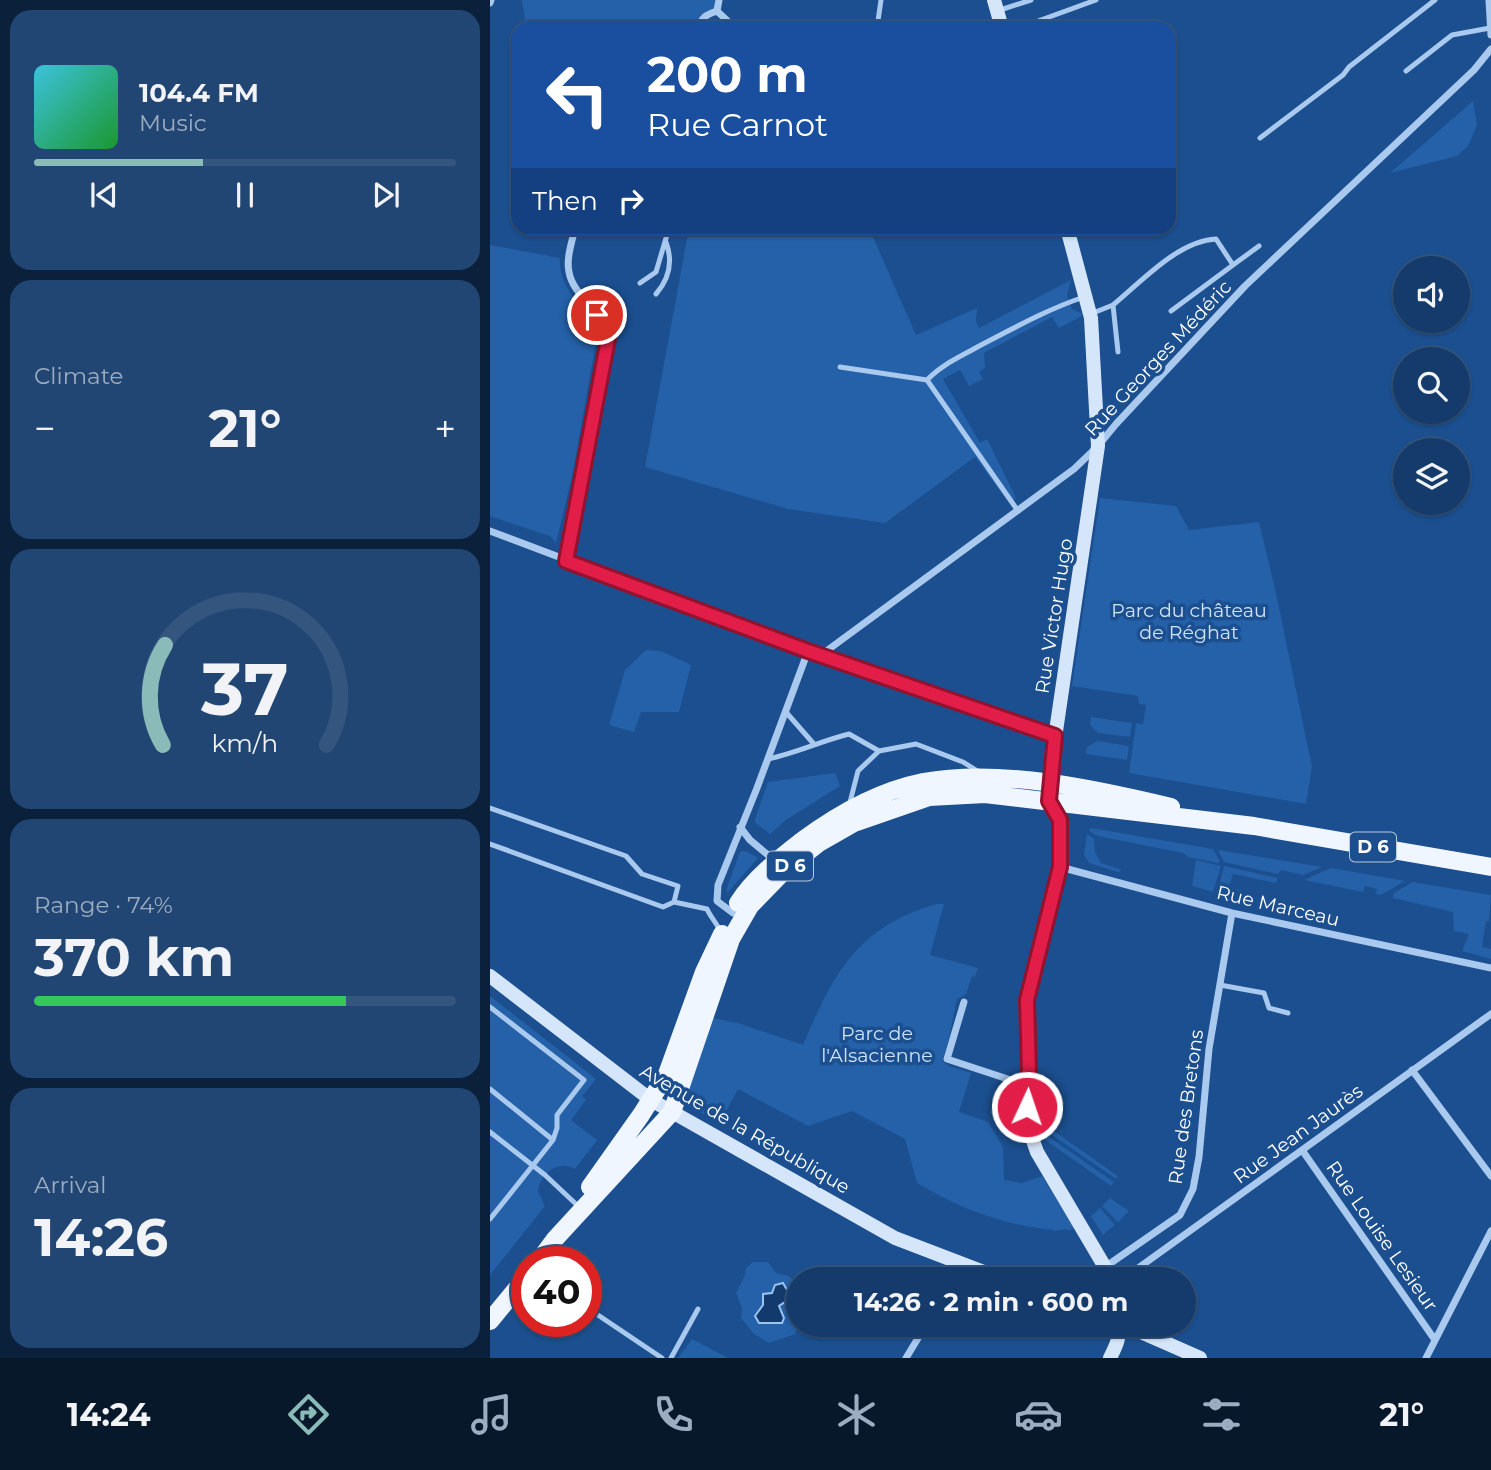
<!DOCTYPE html>
<meta charset="utf-8">
<style>
:root{--surface:#143b6b;--page:#214673;--text:#f1f3f6;--muted:#9dadc1;--line:#33557e;--accent:#8bbbb9}
body{margin:0;font-family:Montserrat,sans-serif;background:var(--page);color:var(--text);height:100vh;display:flex;flex-direction:column;font-size:26px;white-space:nowrap}
*{box-sizing:border-box;margin:0}
p{font-size:23px;color:var(--muted)}
.icon{flex:none;width:38px;height:38px;fill:none;stroke:currentColor;stroke-width:2;stroke-linecap:round;stroke-linejoin:round}
.map{position:relative;flex:1;overflow:hidden}
.sheet{display:flex;flex-direction:column;gap:10px;padding:10px;background:#0b203b;width:490px}
.sheet>*{flex:none}
.guide{position:absolute;left:21px;top:21px;width:665px;height:214px;border-radius:21px;box-shadow:0 2px 5px #0004,0 0 0 2px var(--line);background:#1a4fa0;color:#fff;overflow:hidden}
.controls{position:absolute;left:903px;top:256px;display:grid;gap:14px}
.controls a{display:grid;place-items:center;width:77px;height:77px;border-radius:50%;background:var(--surface);box-shadow:0 2px 5px #0004,0 0 0 2px var(--line);font-size:35px}
.speed{position:absolute;left:21px;top:1246px;display:flex;gap:14px;font-size:35px;font-weight:700;text-align:center}
.speed>*{display:grid;place-content:center;width:91px;height:91px;border-radius:50%;background:var(--surface);box-shadow:0 2px 5px #0004,0 0 0 2px var(--line);line-height:1}
.speed .limit{border:10px solid #d22;background:#fff;color:#111}
.pin{position:absolute;display:grid;place-items:center;width:60px;height:60px;color:#fff;margin:-30px;border:4px solid #fff;border-radius:50%;box-shadow:0 2px 7px #0007}
.me{position:absolute;width:77px;margin:-38px;rotate:3deg;stroke-linejoin:round;filter:drop-shadow(0 0 5px #0008)}
.turn{display:flex;align-items:center;gap:24px;height:147px;padding:0 21px;font-size:32px}
.turn .icon{width:91px;height:91px;stroke-width:2.5}
.turn b{display:block;font-size:49px;line-height:60px}
.then{display:flex;align-items:center;height:66px;padding:0 21px;background:#0003;gap:14px;font-size:26px}
.big{font-size:52px;font-weight:700;line-height:1.1}
.sheet .tile{flex:1;display:flex;flex-direction:column;justify-content:center;gap:10px;min-width:0;padding:0 24px;border-radius:21px;background:var(--page)}
.sheet .dial{align-items:center;gap:0}
.dial svg{height:182px;overflow:visible;fill:none;stroke:var(--line);stroke-width:7;stroke-linecap:round;text-anchor:middle}
.dial text{fill:var(--text);stroke:none}
.song{display:flex;align-items:center;gap:21px}
.cover{width:84px;height:84px;border-radius:10px;background:linear-gradient(135deg,hsl(190 70% 55%),hsl(130 70% 35%))}
.played{height:7px;border-radius:4px;background:linear-gradient(90deg,var(--accent) 40%,var(--line) 40%)}
.keys{display:flex;justify-content:space-around;direction:ltr}
.heat{display:flex;justify-content:space-between;align-items:center;font-size:38px;direction:ltr}
.charge{height:10px;border-radius:5px;background:linear-gradient(90deg,#34c759 74%,var(--line) 0)}
.trip{position:absolute;left:296px;top:1267px;width:410px;height:70px;border-radius:35px;background:var(--surface);box-shadow:0 2px 5px #0004,0 0 0 2px var(--line);font-weight:700;line-height:70px;text-align:center}
.tab-bar{display:flex;height:112px;justify-content:space-around;align-items:center;background:#08182b;color:var(--muted)}
.tab-bar .icon{width:49px;height:49px}
.tab-bar .current{color:var(--accent)}
.tab-bar b{font-size:32px;color:var(--text)}
main{display:flex;flex:1;min-height:0}
.map>svg:first-child{display:block}
</style>
<main>
<section class="sheet">
<div class="tile">
<div class="song"><i class="cover"></i><div><b>104.4 FM</b><p>Music</p></div></div>
<div class="played"></div>
<div class="keys"><svg class="icon" aria-label="previous" viewBox="0 0 24 24"><path d="M18 5L8 12l10 7zM5 5v14"/></svg><svg class="icon" aria-label="pause" viewBox="0 0 24 24"><path d="M8 5v14M16 5v14"/></svg><svg class="icon" aria-label="next" viewBox="0 0 24 24"><path d="M6 5l10 7-10 7zM19 5v14"/></svg></div>
</div>
<div class="tile"><p>Climate</p>
<div class="heat"><a>−</a><b class="big">21°</b><a>+</a></div>
</div>
<div class="tile dial"><svg viewBox="0 0 100 80">
<path d="M14 69A42 42 0 1 1 86 69"/>
<path d="M14 69A42 42 0 0 1 15 25" stroke="#8bbbb9"/>
<text x="50" y="56" font-size="32" font-weight="700">37</text>
<text x="50" y="72" font-size="11">km/h</text>
</svg></div>
<div class="tile"><p>Range · 74%</p><b class="big">370 km</b><div class="charge"></div></div>
<div class="tile"><p>Arrival</p><b class="big">14:26</b></div>
</section>
<div class="map">
<svg width="1001" height="1358" viewBox="0 0 1001 1358">
<rect width="100%" height="100%" fill="#1b4f8f"/>
<path fill="#2461a8" d="M32,0h197l-2,11 -12,4 -6,13h-177l3,-9z
M983,101l4,24 -9,21 -11,10 -67,17z
M199,228h125l28,5 9,-5h18l47,107 61,-27 -1,13 3,7 92,-48 -4,15 5,14 9,4 1,3 -23,12 -7,-11 -68,36 1,15 -6,4 4,7 -14,7 -9,-16 -17,9 37,64 7,-4 29,59 -7,5 -34,-46 -90,66 -97,-14 -143,-42z
M0,245l70,13c-2,29 23,50 38,73l-25,141 -17,71 -6,-7 -60,-20z
M610,498l76,8 13,24 70,-8 17,71 36,174 -6,37 -177,-31 7,-50 7,1 3,-19 -7,-1 -1,-8 -66,-10z
M156,650l15,1 30,14 -12,47h-38l-7,20 -25,-7 16,-55z
M601,717l41,6 -2,14 -32,-4 -8,-8z
M607,741l32,5 -2,14 -41,-6 1,-7z
M345,773l5,13 -54,34 -16,14 -16,-12 14,-40z
M601,828l122,21 7,12 -2,2 -30,-6 -5,-4 -85,-17 -9,-5z
M597,834l7,5 1,13 6,11 21,7 -4,2 -29,-9 -5,-8z
M728,850l104,17 -19,8 -22,-5 -3,4 -54,-12z
M256,851l12,7 -30,34 -2,-1 13,-37 3,-3z
M706,860l25,6 -8,26 -21,-6z
M734,866l54,12 -2,5 -43,-9 -4,13 10,3 -2,12 -21,-4z
M841,868l74,13 -24,14 -5,-1 1,-5 -12,-3 -2,6 -59,-12z
M922,882l79,13 -2,26h-3l-4,26 9,2v10l-29,-8 7,-17 -15,-3 -1,-19 -60,-14 1,-5z
M446,904h8l-14,51 48,13 -3,9 -3,-1 -6,18 -9,5 -8,39 -7,23 7,5 22,7 -12,39 29,10 15,25 1,33 18,3 20,-7 32,52 -6,3 -1,-2 -13,2v-1c-49,-4 -96,-22 -137,-47l-12,-44 -53,-28 -44,15 -70,-37 -18,34 -26,-14 -7,-18 26,-73 28,6 62,21c30,-71 54,-118 133,-141z
M0,996l106,83 -14,17 4,4 -15,20 26,20 -22,29c-18,-9 -34,4 -37,22l7,15 -55,69z
M558,1127l70,49 -2,3 -71,-49z
M553,1133l71,49 -3,4 -70,-49z
M620,1198l19,13 -11,11 -16,-16z
M610,1208l15,17 -12,10 -12,-19z
M263,1262h15l8,11 12,3 10,8 1,41 -4,9 -26,9 -15,-9 -13,-16 1,-10 -6,-15 9,-18 1,-7z
M202,1339l36,19h-50z"/>
<path fill="#123a6d" stroke="#9cc4f0" stroke-width="2" d="M293,1283l7,12 -2,5 -9,6 5,12 -2,5h-23l-4,-7 8,-11v-11l9,-1 3,-8z"/>
<g fill="none" stroke-linecap="round" stroke-linejoin="round">
<path stroke="#a9c9ee" stroke-width="5" d="M507,11l34,-11
M387,28l4,-28
M529,28l77,-28
M916,71l46,-36 38,-7
M770,138l83,-63 6,-8 86,-67
M743,265l26,-19
M150,283l16,-11 13,-44
M166,294c14,-16 17,-33 10,-52
M623,305c29,-24 65,-64 103,-66l17,26 -62,46
M603,313l20,-8 5,47
M350,367l87,13 91,131
M437,380c15,-16 35,-24 54,-35 33,-17 67,-36 103,-48
M295,711l28,32
M278,759c28,-6 53,-18 81,-25l30,17
M359,806l9,-35 21,-20 37,-7 47,18 16,10
M0,808l136,48 16,18 36,12 -4,16
M0,844l173,63 11,-5 33,7c4,9 10,14 13,22
M730,985l44,8 5,15 19,5
M0,1007l94,73 -27,35v13l-4,12
M0,1089l63,51 -63,79
M0,1132l55,43 32,30
M96,1307l76,51
M181,1358l27,-49"/>
<path stroke="#a9c9ee" stroke-width="7" d="M999,0l2,35
M0,3l1,-3
M227,11l2,-11
M209,28c3,-12 7,-13 18,-17l18,17
M0,531l318,120 247,85
M76,561l42,-222c-2,-27 -35,-42 -39,-67 -3,-14 3,-30 6,-44
M329,654l6,-2 249,-183 24,-23 18,-22 129,-138 229,-216 17,-21
M250,827l10,13 24,20
M570,867l172,46 259,55
M243,913l-16,-12 1,-16 39,-97 51,-137
M474,1002l-17,57 79,26
M922,1070l79,106
M812,1150l133,190
M615,1267l75,-52 13,-26 6,-32 10,-108 23,-136
M464,1279l8,-14
M633,1279l368,-265
M416,1358l20,-33
M936,1358l65,-127"/>
<path stroke="#d6e6fa" stroke-width="14" d="M504,0l8,28
M577,228l24,90 7,128 -47,319 -2,36 11,19v47l-31,122 -3,23 3,61 -4,20 6,42 6,17 75,127
M0,976l161,124 244,138 107,41
M635,1325l75,33
M620,1358c5,-11 12,-21 6,-33"/>
<path stroke="#f0f6ff" stroke-width="18" d="M248,903c16,-25 42,-45 65,-63 35,-26 76,-49 120,-58 78,-14 172,7 248,25
M100,1187l51,-72 26,-41 37,-102 18,-38
M48,1262l17,-23 117,-127 59,-173 19,-33 37,-38 32,-25 35,-20 75,-26 56,-3 269,32 237,41
M0,1321l37,-45"/>
</g>
<g fill="none" stroke-linecap="round" stroke-linejoin="round">
<g stroke="#92132f" stroke-width="18">
<path id="route" d="M107,315l10,17 1,7 -42,222 242,90 247,85 -6,65 11,19v47l-33,133 2,73 -3,16 1,18"/>
</g>
<use href="#route" stroke="#e11d48" stroke-width="12"/>
</g>
<g text-anchor="middle" dominant-baseline="central" stroke-width="7" stroke-linejoin="round" paint-order="stroke">
<g fill="#1b4f8f" stroke="#bbcadd" stroke-width="2">
<rect x="860" y="832.5" width="46" height="29" rx="5"/>
<rect x="277" y="851.5" width="46" height="29" rx="5"/>
</g>
<g font-size="18" font-weight="bold" fill="#fff">
<text x="883" y="847">D 6</text>
<text x="300" y="866">D 6</text>
</g>
<g font-size="19" fill="#fff" stroke="#1b4f8f">
<text transform="translate(668 358) rotate(-47)">Rue Georges Médéric</text>
<text transform="translate(564 616) rotate(-81)">Rue Victor Hugo</text>
<text transform="translate(788 906) rotate(13)">Rue Marceau</text>
<text transform="translate(696 1107) rotate(-82)">Rue des Bretons</text>
<text transform="translate(255 1129) rotate(30)">Avenue de la République</text>
<text transform="translate(808 1134) rotate(-36)">Rue Jean Jaurès</text>
<text transform="translate(892 1236) rotate(55)">Rue Louise Lesieur</text>
</g>
<g font-size="19" fill="#cfe3fa" stroke="#1b4f8f">
<text x="699" y="610">Parc du château<tspan x="699" dy="22">de Réghat</tspan></text>
<text x="387" y="1033">Parc de<tspan x="387" dy="22">l'Alsacienne</tspan></text>
</g>
</g>
</svg>
<div class="controls">
<a><svg class="icon" aria-label="sound" viewBox="0 0 24 24"><path d="M4 9h4l5-4v14l-5-4H4zM17 9q2 3 0 6"/></svg></a>
<a><svg class="icon" aria-label="search" viewBox="0 0 24 24"><circle cx="10" cy="10" r="6"/><path d="M15 15l6 6"/></svg></a>
<a><svg class="icon" aria-label="layers" viewBox="0 0 24 24"><path d="M12 4l9 5-9 5-9-5zM3 14l9 5 9-5"/></svg></a>
</div>
<div class="speed"><div class="limit">40</div></div>
<div class="pin" style="left:107px;top:315px;background:#d93025"><svg class="icon" aria-label="arrive" viewBox="0 0 24 24"><path d="M6 21V4h12l-3 4 3 4H6"/></svg></div>
<svg class="me" style="left:537px;top:1107px" viewBox="-20 -20 40 40"><circle r="17" fill="#e11d48" stroke="#fff" stroke-width="3"/><path d="M0-11L8 9 0 5-8 9z" fill="#fff"/></svg>
<div class="trip">14:26 · 2 min · 600 m</div>
<div class="guide">
<div class="turn"><svg class="icon" aria-label="left" viewBox="0 0 24 24"><path d="M17 20v-9H6M10 6l-5 5 5 5"/></svg><div><b>200 m</b>Rue Carnot</div></div>
<div class="then">Then<svg class="icon" aria-label="right" viewBox="0 0 24 24"><path d="M7 20v-9h11M14 6l5 5-5 5"/></svg></div>
</div>
</div>
</main>
<nav class="tab-bar">
<b>14:24</b>
<svg class="icon current" aria-label="directions" viewBox="0 0 24 24"><path d="M12 3l9 9-9 9-9-9zM9 14v-3h6M13 9l2 2-2 2"/></svg>
<svg class="icon" aria-label="music" viewBox="0 0 24 24"><path d="M9 18V5l10-2v13"/><circle cx="6" cy="18" r="3"/><circle cx="16" cy="16" r="3"/></svg>
<svg class="icon" aria-label="phone" viewBox="0 0 24 24"><path d="M5 4h4l2 5-3 2q2 4 5 5l2-3 5 2v4C11 20 4 13 5 4z"/></svg>
<svg class="icon" aria-label="climate" viewBox="0 0 24 24"><path d="M12 3v18M4 7l16 10M4 17L20 7"/></svg>
<svg class="icon" aria-label="car" viewBox="0 0 24 24"><path d="M5 17H2v-5l4-1 3-4h7l3 4 3 1v5h-3M9 17h6M6 11h13"/><circle cx="7" cy="17" r="2"/><circle cx="17" cy="17" r="2"/></svg>
<svg class="icon" aria-label="filters" viewBox="0 0 24 24"><path d="M4 7h16M4 17h16"/><circle cx="9" cy="7" r="2"/><circle cx="15" cy="17" r="2"/></svg>
<b>21°</b>
</nav>
